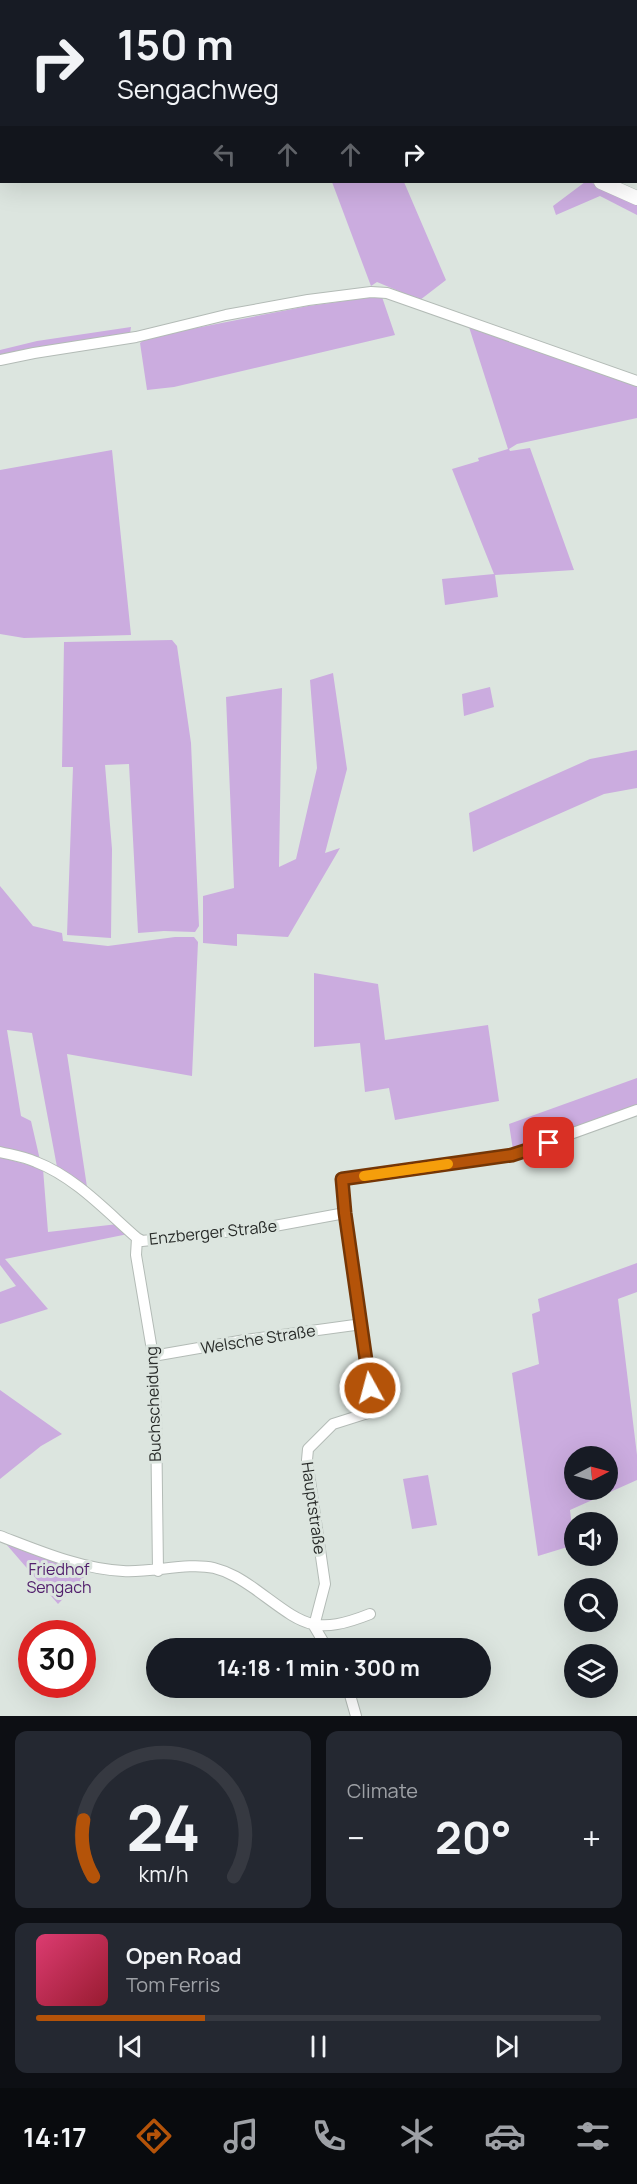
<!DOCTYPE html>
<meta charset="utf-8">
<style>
:root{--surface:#171b24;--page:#242831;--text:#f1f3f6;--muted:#9ea1a6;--line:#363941;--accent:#b45309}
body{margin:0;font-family:Manrope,sans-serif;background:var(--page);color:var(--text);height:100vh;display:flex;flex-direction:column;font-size:22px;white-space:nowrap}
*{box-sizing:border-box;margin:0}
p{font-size:20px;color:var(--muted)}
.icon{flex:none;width:33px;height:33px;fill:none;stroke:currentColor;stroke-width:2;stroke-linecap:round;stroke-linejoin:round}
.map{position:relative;height:1716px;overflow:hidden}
.panel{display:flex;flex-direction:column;gap:15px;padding:15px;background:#0d0f14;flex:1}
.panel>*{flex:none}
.banner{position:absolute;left:0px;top:0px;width:638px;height:183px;box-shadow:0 6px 24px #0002;background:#171b24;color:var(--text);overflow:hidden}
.needle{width:39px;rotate:84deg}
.fabs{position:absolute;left:564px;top:1446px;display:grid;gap:12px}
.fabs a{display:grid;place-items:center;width:54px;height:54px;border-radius:50%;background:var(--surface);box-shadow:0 6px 24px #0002;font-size:30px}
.speed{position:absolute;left:18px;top:1620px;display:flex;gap:12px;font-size:30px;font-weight:700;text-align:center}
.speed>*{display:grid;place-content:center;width:78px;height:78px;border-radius:50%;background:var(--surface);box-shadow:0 6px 24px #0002;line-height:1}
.speed .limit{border:9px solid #d22;background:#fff;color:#111}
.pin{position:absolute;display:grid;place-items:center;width:51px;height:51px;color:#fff;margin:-26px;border-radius:12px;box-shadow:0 3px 9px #0006}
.me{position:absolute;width:66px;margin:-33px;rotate:353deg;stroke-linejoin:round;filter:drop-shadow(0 0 4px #0008)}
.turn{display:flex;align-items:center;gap:21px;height:126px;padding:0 18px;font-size:27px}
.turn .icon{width:78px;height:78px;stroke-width:2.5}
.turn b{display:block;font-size:42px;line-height:51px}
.lanes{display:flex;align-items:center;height:57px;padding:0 18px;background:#0003;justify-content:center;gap:30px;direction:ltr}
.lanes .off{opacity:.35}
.big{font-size:45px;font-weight:700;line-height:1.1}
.panel .tile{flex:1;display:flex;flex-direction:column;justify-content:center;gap:9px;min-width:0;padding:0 21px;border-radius:12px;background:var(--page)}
.panel .dial{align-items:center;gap:0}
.dial svg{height:156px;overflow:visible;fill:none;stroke:var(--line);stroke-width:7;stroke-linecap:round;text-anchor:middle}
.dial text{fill:var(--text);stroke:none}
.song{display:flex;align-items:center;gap:18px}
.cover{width:72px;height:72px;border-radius:9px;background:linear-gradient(135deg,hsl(340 70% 55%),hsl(350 70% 35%))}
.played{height:6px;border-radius:3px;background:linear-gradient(90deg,var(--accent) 30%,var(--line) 30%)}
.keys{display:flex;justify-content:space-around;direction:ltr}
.heat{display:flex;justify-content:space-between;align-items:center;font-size:33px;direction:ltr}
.panel .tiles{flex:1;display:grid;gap:15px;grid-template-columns:1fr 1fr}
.tile:last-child{grid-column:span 2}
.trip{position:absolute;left:146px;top:1638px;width:345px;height:60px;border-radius:30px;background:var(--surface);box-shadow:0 6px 24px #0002;font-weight:700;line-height:60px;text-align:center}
.dock{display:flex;height:96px;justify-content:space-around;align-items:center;background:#090b0e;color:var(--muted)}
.dock .icon{width:42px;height:42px}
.dock .selected{color:var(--accent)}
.dock b{font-size:27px;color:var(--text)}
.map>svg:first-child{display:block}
</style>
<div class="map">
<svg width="637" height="1716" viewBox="0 0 637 1716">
<rect width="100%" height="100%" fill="#dce5df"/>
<path fill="#cbacdf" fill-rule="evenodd" d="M332,182h72l42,98 -26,20 -43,-18 -6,4z
M585,182h5l47,23v10l-37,-19 -44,19 -3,-9z
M373,297h9l13,38 -221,52 -27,3 -7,-47 5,-5 163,-32z
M131,327l-1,7 -130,23v-7l37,-9z
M469,327l168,59v32l-120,26 -8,5 1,2 20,-3 44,122 -79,5 3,22 -53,8 -3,-26 52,-5 -42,-105 27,-8 -1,-3 30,-9z
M112,450l19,185 -107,3 -24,-4v-164z
M172,640l5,6 14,97 8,183 -4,6 -31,-1 -26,2 -9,-169 -24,1 7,84 -1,89 -44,-3 6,-168h-11l2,-125z
M333,673l14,96 -22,84 15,-5 -52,89 -51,-3v12l-34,-3v-47l31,-8 -8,-191 56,-9 -3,179 17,-8 21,-91 -7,-88z
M490,687l4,20 -30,9 -2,-22z
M637,750v38l-33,6 -131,58 -4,-39 121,-54z
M0,886l33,40 29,7 1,8 45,5 67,-9h19l4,5 -6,134 -125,-22 20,133 -30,-20 -25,-134 -25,-3 14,86 10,5 9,39 -40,-13z
M314,973l64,11 7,56 103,-15 11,76 -104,19 -6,-32 -24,4 -5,-49 -46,4z
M637,1078v29l-124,43 -4,-26z
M0,1157l43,12 5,63 70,-8 10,10 -123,25 43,50 -48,15v-32l16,-6 -16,-21z
M637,1263v29l-19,7 19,156v25l-67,30 4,35 -36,11 -26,-183 27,-9 -7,-50 8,-3 -2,-12zM574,1456h34v34h-34z
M0,1390l62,44 -21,12 -41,33z
M428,1475l9,50 -25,4 -9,-50z
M7,1543l80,26 -3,8 -26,27 -52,-60z"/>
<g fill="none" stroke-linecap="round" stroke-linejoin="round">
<path stroke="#7fd0a3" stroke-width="3" d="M480,0l1,2"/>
<g stroke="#b3bbb6" stroke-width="12">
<path id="street" d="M0,360l34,-7 102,-16 90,-22 82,-15 63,-8 16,1 250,88
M0,1152c12,3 25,5 36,10 39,15 70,49 101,76l5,3 127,-14 76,-14
M137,1238l-1,17 17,101 3,58 2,157
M153,1356l92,-16 117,-16
M0,1536c39,15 81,33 123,35 28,2 65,-9 91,-3 16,4 28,12 41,21 47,34 57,48 115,25
M314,1626l11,-42 -18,-124 1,-11 25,-25 38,-12 2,-3 -28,-196 -3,-34 170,-24 125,-45
M314,1626l13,22
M348,1688l8,28"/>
</g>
<g stroke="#b3bbb6" stroke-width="15">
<path id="secondary" d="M392,0l1,2
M601,182l36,16"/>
</g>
<use href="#street" stroke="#fff" stroke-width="10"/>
<use href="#secondary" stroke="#fff" stroke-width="14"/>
</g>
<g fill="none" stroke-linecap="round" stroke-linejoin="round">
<g stroke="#753606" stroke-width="15">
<path id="route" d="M370,1388l-25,-175 -3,-34 170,-24 37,-12"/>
</g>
<use href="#route" stroke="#b45309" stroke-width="10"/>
<path stroke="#f59e0b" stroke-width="10" d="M364,1176l84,-12"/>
</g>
<g text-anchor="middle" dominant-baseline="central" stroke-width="6" stroke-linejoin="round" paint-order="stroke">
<g font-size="16" fill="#282b29" stroke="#dce5df">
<text transform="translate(213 1232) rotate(-6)">Enzberger Straße</text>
<text transform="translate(258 1339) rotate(-9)">Welsche Straße</text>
<text transform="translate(153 1404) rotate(-92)">Buchscheidung</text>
<text transform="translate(314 1508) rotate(82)">Hauptstraße</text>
</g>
<g font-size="16" fill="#52206d" stroke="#dce5df">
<text x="59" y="1569">Friedhof<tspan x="59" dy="18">Sengach</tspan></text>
</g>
</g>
</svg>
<div class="fabs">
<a><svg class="needle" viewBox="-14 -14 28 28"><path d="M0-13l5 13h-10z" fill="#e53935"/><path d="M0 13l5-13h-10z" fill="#9ea1a6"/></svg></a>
<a><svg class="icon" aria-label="sound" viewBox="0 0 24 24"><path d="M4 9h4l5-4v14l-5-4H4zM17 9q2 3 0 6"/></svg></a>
<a><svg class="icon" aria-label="search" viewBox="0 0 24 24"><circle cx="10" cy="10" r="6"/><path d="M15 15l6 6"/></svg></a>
<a><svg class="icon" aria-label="layers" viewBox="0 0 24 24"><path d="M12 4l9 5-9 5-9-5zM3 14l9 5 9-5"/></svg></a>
</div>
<div class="speed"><div class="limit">30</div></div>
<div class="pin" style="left:549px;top:1143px;background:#d93025"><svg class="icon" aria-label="arrive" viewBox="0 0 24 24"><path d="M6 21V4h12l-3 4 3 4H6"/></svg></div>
<svg class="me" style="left:370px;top:1388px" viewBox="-20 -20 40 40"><circle r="17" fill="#b45309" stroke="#fff" stroke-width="3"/><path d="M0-11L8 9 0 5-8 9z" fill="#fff"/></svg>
<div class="trip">14:18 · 1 min · 300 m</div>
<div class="banner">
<div class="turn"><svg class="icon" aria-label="right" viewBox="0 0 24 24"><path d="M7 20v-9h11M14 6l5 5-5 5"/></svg><div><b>150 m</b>Sengachweg</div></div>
<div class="lanes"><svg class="icon off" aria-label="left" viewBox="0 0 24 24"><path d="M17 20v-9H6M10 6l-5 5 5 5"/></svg><svg class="icon off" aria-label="ahead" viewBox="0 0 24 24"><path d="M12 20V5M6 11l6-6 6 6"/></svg><svg class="icon off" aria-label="ahead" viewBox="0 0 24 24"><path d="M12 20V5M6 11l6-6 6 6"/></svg><svg class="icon" aria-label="right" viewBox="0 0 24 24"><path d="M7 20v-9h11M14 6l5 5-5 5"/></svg></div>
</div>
</div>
<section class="panel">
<div class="tiles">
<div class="tile dial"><svg viewBox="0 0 100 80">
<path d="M14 69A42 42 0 1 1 86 69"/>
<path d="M14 69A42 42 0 0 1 9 40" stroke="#b45309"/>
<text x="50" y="56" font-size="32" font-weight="700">24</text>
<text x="50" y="72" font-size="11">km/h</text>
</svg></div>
<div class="tile"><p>Climate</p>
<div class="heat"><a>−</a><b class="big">20°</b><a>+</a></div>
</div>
<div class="tile">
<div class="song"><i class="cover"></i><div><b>Open Road</b><p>Tom Ferris</p></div></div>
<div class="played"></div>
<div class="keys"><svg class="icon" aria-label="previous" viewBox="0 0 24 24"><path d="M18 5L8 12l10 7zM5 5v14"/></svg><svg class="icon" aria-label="pause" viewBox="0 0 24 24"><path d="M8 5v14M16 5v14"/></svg><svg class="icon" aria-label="next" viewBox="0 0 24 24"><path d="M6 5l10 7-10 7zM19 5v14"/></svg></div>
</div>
</div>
</section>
<nav class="dock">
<b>14:17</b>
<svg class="icon selected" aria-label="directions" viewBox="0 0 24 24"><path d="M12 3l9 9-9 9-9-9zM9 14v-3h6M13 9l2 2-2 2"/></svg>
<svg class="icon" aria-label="music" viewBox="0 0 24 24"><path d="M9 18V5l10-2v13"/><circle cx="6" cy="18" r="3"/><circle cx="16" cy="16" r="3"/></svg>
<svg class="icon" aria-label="phone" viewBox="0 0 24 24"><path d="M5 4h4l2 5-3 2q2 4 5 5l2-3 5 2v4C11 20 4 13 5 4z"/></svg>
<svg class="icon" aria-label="climate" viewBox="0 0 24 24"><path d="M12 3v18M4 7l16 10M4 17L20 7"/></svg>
<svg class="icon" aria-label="car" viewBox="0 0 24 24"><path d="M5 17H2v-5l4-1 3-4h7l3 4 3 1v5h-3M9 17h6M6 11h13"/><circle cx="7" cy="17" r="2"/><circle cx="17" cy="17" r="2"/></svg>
<svg class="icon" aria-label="filters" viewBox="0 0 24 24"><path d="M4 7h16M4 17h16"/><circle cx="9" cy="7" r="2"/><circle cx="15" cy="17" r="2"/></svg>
</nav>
